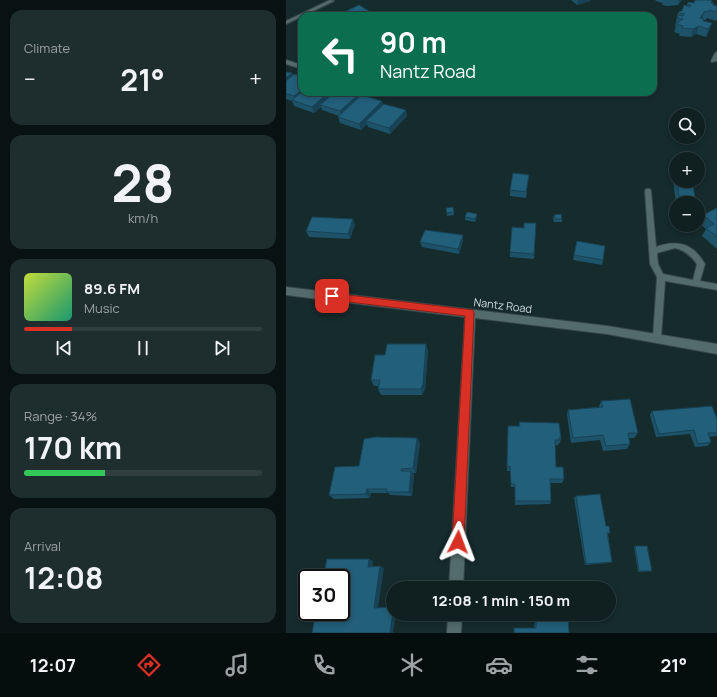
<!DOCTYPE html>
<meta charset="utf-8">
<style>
:root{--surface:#102021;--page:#1e2d2e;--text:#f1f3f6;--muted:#9ca3a5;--line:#303e3f;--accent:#d93025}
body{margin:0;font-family:Manrope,sans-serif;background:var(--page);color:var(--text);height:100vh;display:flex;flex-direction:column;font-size:15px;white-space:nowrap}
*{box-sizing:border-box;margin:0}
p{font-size:13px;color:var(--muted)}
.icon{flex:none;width:22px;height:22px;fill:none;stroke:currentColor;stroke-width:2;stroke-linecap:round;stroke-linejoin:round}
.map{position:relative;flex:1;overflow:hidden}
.side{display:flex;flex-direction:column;gap:10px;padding:10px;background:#091212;width:286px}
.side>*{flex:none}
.hud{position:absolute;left:12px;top:12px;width:359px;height:84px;border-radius:12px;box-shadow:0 2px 6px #0003,0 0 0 1px var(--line);background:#0b6e4f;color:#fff;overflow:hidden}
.tools{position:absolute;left:383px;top:108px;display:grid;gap:8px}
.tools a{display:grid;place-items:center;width:36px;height:36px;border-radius:50%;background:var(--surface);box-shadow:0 2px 6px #0003,0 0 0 1px var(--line);font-size:20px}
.speed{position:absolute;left:12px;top:569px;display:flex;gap:8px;font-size:20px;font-weight:700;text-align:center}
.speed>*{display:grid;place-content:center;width:52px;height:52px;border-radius:50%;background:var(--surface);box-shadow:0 2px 6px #0003,0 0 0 1px var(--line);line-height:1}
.speed .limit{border:2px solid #111;border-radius:6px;background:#fff;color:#111}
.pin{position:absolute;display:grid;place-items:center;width:34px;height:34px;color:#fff;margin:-17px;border-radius:8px;box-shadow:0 2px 6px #0006}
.me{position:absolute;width:44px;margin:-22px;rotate:3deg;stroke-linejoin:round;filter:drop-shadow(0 0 3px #0008)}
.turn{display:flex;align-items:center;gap:14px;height:84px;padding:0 16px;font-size:18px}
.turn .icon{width:52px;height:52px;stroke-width:2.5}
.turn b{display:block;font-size:28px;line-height:34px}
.big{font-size:30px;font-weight:700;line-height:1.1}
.side .tile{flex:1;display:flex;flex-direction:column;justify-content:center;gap:6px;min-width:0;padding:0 14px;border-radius:12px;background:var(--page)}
.side .dial{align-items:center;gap:0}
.dial b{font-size:52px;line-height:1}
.song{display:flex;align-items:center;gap:12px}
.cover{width:48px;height:48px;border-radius:6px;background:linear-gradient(135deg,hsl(70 70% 55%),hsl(160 70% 35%))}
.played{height:4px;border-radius:2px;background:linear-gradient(90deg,var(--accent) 20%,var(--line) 20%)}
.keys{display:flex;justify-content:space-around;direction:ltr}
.heat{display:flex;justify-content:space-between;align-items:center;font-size:22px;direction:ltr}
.charge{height:6px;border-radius:3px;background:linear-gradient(90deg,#34c759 34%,var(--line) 0)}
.trip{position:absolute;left:100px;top:581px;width:230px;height:40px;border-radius:20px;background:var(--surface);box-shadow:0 2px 6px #0003,0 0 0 1px var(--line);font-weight:700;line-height:40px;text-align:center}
.tabs{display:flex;height:64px;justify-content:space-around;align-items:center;background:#060d0d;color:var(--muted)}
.tabs .icon{width:28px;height:28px}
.tabs .on{color:var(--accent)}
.tabs b{font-size:18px;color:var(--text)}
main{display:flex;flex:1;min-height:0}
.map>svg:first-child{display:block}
</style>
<main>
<section class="side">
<div class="tile"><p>Climate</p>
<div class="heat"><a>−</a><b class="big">21°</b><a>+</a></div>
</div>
<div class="tile dial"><b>28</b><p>km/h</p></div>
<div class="tile">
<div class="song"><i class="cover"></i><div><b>89.6 FM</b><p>Music</p></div></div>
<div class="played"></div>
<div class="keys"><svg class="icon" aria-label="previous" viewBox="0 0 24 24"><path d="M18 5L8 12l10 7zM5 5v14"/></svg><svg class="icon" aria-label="pause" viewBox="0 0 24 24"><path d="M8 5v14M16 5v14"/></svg><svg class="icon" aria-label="next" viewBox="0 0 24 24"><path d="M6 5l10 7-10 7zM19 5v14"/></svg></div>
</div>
<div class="tile"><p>Range · 34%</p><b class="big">170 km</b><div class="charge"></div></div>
<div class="tile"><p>Arrival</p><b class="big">12:08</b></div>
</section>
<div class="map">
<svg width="431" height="633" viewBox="0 0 431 633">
<rect width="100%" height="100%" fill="#152b2c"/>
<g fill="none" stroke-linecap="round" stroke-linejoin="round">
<g stroke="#364748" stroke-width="2">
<path id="lane" d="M44,0l4,1 -48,23v-3z
M360,189h4l1,2 5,56c22,-8 37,-3 49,17l-5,17 17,3v6l-52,-9 -4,57 -1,3 -3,1 -3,-1 -1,-3 4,-61 -7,-13 -5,-73zM389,248c10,2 16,8 22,16l-4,16 -30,-6 -5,-10 -1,-11z"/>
</g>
<g stroke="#364748" stroke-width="2">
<path id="street" d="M431,52v9l-5,1 -1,-1 4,-8z
M0,60l16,5v4l-16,-5z
M0,287l321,39 110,18v10l-110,-20 -132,-16 -12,270h-14l16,-271 -179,-22z
M162,614h14l-1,19h-14z"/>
</g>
<use href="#lane" fill="#546b6c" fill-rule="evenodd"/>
<use href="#street" fill="#546b6c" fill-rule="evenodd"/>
</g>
<path fill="#1d5269" d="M285,0h19v1l-13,4z
M370,0h26l-4,5 -11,1 -5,-1 1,-2 -8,-2z
M408,3h18l2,2 3,1v13l-1,2 -9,-3 -1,2h-2v1l8,2 -3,8 -3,6 -10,-3 -5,3 -12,-1 1,-2 -6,-2 2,-6h-1l1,-5 2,-8 4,-2 5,-5v-2z
M56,13l35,3h-34z
M0,72l6,1 10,19 57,2 1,3 23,7 24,12 -17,18 -22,-7 -1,-3 -6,6 -21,-7 -2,-6 1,-1 -17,-6 -1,-3 -7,6 -20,-7 -2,-5 -6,-2z
M152,92h30l-3,5z
M389,167h1v14h16l3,16 -2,6 -17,-1 -4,-29z
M242,180l-2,18 -16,-2v-6z
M160,208l8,4v3l-7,1z
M431,208v41l-15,-13 4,-7 -7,-6 4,-8z
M191,214v3l-2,5 -10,-2v-3z
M268,215l8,4v3h-8l-1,-4z
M250,223l-2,36 -24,-2v-5l14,-24z
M69,225l-5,14 -41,-2 -3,-6z
M177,235v5l-4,14 -37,-7 -2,-5z
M291,241l26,19 -1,5 -29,-5z
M142,350l-3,40 -3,5h-41l-3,-6v-3h-4l-3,-6 14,-25z
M315,401l37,32 -4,5h-5l1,6 -3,5 -24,2 -3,-11 -29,3 -4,-28 1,-5 31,-3z
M366,411l65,8v17l-8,1 2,5 -4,4 -12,1 -5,-13 -34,3 -6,-22z
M233,422l42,16 -1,5h-1l-1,2h-3l1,22 8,12 -2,4h-12l1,18 -1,3 -35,1v-18h-4l-1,-16h-3l1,-45h11z
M131,438l3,5 -4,30h-3l1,2 -2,21 -22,-1 -2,-2h-17l-1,5 -36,1 -5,-4 30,-29z
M290,496l30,30 4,7 -2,1 4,28 -3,1 -24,2 -11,-67z
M349,546l17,25h-2l-12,1 -4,-25z
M250,614l33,19h-55v-5h20l1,-13z"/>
<path fill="#184255" d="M292,0h12v1l-13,4z
M393,0h3l-4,5z
M419,11l-3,8 -2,-1z
M426,23l-3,8 -3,6 2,-8z
M413,26l-3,8 -5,3 2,-8z
M6,73l2,6 -8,7v-8z
M16,90v2h6l-12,10 -2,-6z
M43,92h7l-16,13 1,2 -7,6 -2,-6z
M179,92h3l-3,5z
M73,94l2,6 -19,17 -2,-6z
M96,101l2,6 -18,14 1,3 -6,6 -2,-6z
M120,110l1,6 -17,18 -1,-6z
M191,214v3l-2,5v-3z
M67,219l2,6 -5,14 -2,-5z
M177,235v5l-4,14 -1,-5z
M140,344l2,6 -2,31 -1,9 -3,5 -1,-6z
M131,438l3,5 -4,30 -3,-5z
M125,471l3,4 -2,21 -3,-4z
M81,489l4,4 -1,5 -4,-4z
M83,559l4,2 -1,8 -4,-2z
M94,566l4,2 -6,40h-4z
M107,614h3l-3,19h-3z"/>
<path fill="#225f7a" stroke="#184255" d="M409,0h14l3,1 -1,2h3l-1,2 4,1v6l-8,-2 -1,2 -3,-1 -5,7 4,1 -1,2 9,2 -4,6 -9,-3 -6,3 -11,-1 1,-2 -7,-2 7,-5 -6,-1 2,-3 4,1 2,-2 -7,-1 2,-2h2l2,-6 6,2 1,-2 -4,-1 2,-2 5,1z
M73,5l18,11h-29l-6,-3z
M0,72l6,1 -6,5z
M8,74l8,3v13l-8,6 -8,-2v-13z
M16,92h27l-17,15 -20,-7z
M49,92h16l8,2 -19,17 -20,-6z
M75,95l21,6 -23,23 -21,-7z
M98,104l22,6 -17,18 -23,-7z
M389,167h1v11z
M227,173l16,2 -3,17 -16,-2z
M391,181h15l3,16 -16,-1z
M167,207l1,5 -7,1 -1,-5z
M431,208v29l-11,-9 8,-4 -11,-9z
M181,212l10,2 -2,5 -10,-2z
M275,214l1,5h-7l-1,-4z
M26,217l41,2 -5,15 -42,-3z
M238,223h12l-2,31 -24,-2 2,-25 12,1z
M139,230l38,5 -5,14 -38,-7z
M291,241l28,5 -2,14 -29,-5z
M101,344h39l-3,40 -2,5h-43l2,-9h-9l4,-25h10z
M344,399l8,34h-10l2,11 -24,2 -3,-11 -30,3 -5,-28 35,-3 -2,-6z
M426,406l5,13v14h-9l3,9 -13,2 -4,-14 -35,4 -7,-23z
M233,422l40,1 2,15h-2v2h-4l1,27h7l1,12h-14l1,22h-36v-17h-4l-1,-18 -3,1 1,-41h12z
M90,437l41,1 -4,30 -12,1v2h10l-2,21h-23l1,-3h-20l-1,5 -37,1 6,-28 24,-1 5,-27z
M314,494l6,32h3l1,7h-3l5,29 -26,2 -10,-68z
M349,546h12l5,25h-13z
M41,559h42l-1,8 12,-1 -6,42 19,-1v5l-3,21h-78l3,-15 5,-2 1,-4h20v-34h-18z
M250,614l32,1 1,18h-55v-5h22z"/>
<path fill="#d93025" stroke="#8d1f18" d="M46,293l141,17 1,3 -10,229 -1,5 -5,1 -4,-1 -2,-5 13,-226 -133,-16 -5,-4z"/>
<g text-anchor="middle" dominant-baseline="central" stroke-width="4" stroke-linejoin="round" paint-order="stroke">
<g font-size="11" fill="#cfdcdc" stroke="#152b2c">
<text transform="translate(217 305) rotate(7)">Nantz Road</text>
</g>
</g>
</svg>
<div class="tools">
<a><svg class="icon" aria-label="search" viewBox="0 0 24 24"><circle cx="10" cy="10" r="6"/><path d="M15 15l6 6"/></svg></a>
<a>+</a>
<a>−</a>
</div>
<div class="speed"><div class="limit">30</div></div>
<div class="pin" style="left:46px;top:296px;background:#d93025"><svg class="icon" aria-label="arrive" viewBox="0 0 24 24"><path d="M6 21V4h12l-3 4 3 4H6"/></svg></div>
<svg class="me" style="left:172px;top:542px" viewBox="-20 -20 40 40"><path d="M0-17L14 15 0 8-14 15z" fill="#d93025" stroke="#fff" stroke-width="4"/></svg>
<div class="trip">12:08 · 1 min · 150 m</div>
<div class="hud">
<div class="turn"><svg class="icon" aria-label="left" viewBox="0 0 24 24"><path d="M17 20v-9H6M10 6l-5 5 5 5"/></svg><div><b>90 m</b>Nantz Road</div></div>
</div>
</div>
</main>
<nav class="tabs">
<b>12:07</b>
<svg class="icon on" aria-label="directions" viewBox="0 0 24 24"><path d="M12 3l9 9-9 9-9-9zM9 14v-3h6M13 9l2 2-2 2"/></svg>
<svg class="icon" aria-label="music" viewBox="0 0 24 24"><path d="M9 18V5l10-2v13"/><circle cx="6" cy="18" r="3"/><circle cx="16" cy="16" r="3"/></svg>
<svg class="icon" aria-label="phone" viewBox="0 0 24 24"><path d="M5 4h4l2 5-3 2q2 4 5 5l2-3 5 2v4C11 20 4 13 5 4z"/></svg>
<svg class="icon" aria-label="climate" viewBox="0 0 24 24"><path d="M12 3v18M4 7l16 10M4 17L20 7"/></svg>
<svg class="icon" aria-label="car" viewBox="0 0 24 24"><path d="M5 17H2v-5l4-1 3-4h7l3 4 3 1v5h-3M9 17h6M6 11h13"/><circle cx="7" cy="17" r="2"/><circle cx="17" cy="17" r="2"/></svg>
<svg class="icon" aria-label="filters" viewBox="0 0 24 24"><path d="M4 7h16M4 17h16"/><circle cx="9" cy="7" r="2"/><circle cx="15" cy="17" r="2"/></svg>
<b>21°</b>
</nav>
